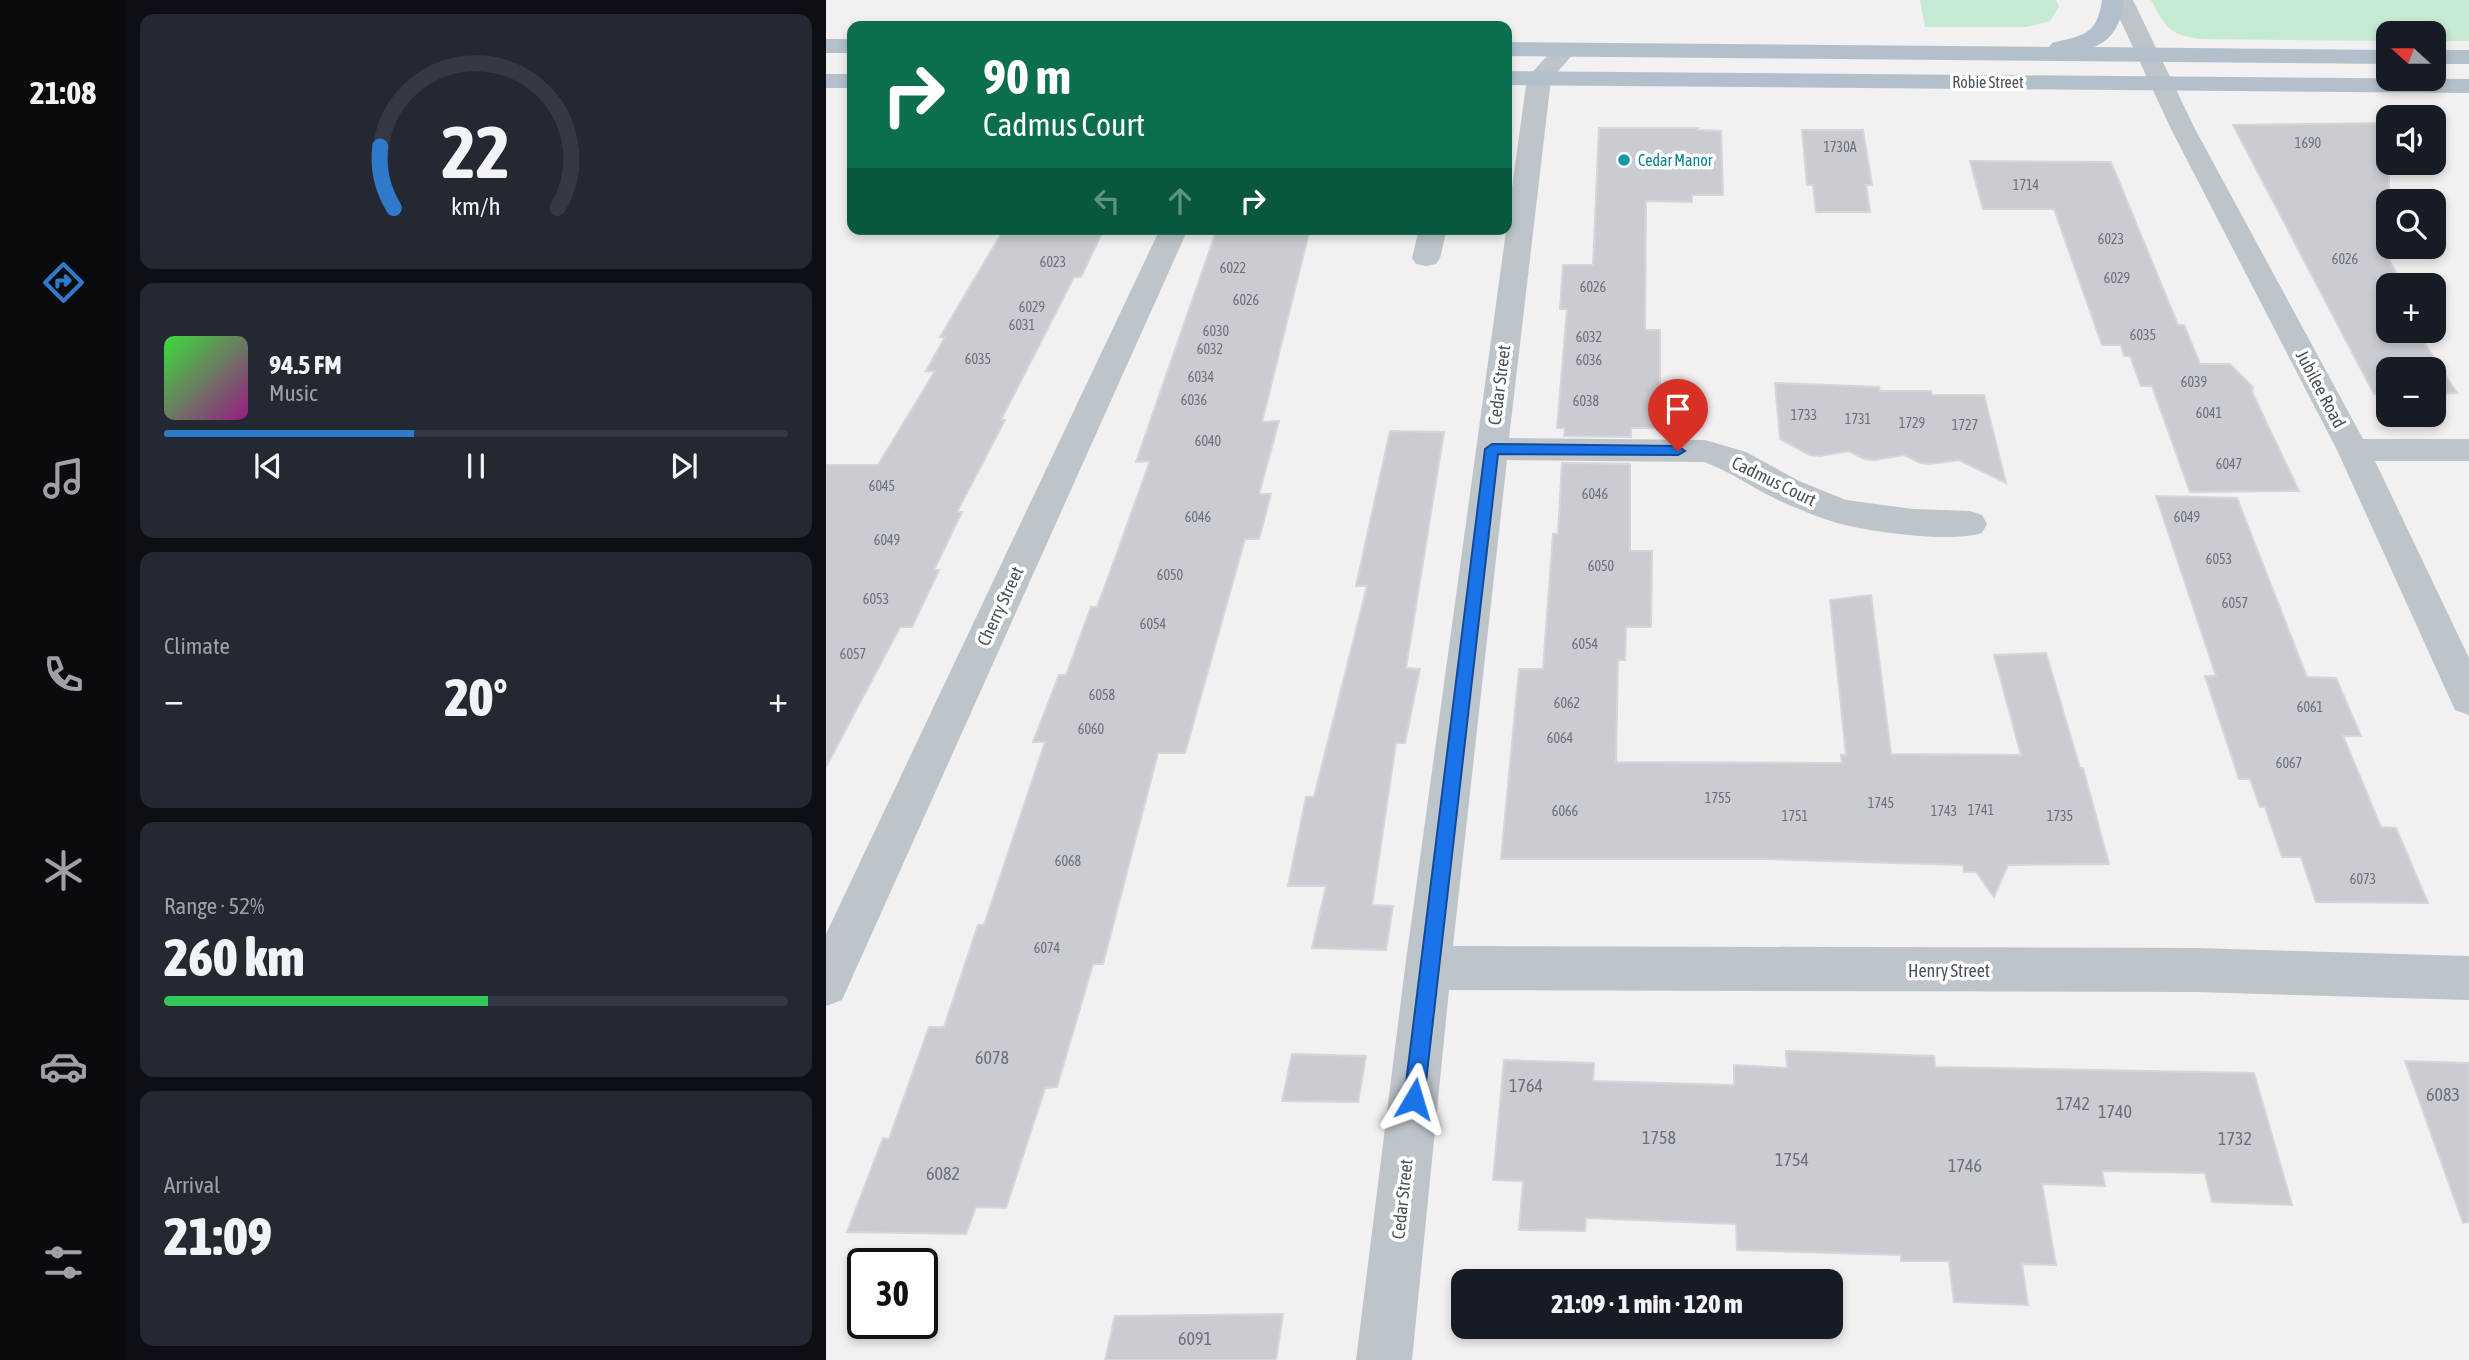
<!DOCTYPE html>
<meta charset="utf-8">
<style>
:root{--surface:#171b24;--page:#242831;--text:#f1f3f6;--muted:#9ea1a6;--line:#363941;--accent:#307acb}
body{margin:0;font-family:"Asap Condensed",sans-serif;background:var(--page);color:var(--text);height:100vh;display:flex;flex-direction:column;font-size:26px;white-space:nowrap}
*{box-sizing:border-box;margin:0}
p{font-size:23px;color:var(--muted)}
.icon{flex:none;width:38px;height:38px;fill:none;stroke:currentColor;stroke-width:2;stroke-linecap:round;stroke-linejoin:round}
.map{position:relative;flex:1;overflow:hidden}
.details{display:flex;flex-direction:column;gap:14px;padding:14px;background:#0d0f14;width:700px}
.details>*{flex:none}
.hud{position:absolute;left:21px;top:21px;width:665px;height:214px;border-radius:14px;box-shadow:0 4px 10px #0003;background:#0b6e4f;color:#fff;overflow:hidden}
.needle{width:46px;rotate:291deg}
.buttons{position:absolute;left:1550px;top:21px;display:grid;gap:14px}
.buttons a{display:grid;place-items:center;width:70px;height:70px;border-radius:14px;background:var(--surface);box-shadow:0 4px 10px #0003;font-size:35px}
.speed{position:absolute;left:21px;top:1248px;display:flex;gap:14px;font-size:35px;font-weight:700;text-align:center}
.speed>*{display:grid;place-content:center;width:91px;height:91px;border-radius:50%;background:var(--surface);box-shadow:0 4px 10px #0003;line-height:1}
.speed .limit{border:4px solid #111;border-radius:10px;background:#fff;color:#111}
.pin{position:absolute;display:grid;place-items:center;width:60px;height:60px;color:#fff;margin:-72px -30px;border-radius:50% 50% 50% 0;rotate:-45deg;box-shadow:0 0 7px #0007}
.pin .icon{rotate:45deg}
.me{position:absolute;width:77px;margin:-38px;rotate:7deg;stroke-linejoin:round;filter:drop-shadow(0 0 5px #0008)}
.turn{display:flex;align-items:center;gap:24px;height:147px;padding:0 21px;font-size:32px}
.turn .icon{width:91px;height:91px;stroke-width:2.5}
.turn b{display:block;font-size:49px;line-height:60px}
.lanes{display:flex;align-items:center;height:66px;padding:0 21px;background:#0003;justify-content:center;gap:35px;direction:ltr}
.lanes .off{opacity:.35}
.big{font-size:52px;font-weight:800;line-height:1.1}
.details .card{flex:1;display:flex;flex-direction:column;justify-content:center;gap:10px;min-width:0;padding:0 24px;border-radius:14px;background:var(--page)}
.details .dial{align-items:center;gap:0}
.dial svg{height:182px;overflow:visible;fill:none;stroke:var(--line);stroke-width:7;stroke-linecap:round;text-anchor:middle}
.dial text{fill:var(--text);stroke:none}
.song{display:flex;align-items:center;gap:21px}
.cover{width:84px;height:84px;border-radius:10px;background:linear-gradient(135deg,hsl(120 70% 55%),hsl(310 70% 35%))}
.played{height:7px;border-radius:4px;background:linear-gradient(90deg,var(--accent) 40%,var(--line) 40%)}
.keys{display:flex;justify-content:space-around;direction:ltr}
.heat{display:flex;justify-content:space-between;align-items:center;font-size:38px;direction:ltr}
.charge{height:10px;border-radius:5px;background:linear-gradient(90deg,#34c759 52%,var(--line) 0)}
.trip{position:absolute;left:625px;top:1269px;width:392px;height:70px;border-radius:14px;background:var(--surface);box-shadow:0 4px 10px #0003;font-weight:800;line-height:70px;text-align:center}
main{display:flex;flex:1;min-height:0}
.tab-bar{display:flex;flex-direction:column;width:126px;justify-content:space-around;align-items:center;background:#090b0e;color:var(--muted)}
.tab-bar .icon{width:49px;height:49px}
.tab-bar .on{color:var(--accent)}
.tab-bar b{font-size:32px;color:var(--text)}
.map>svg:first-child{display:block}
</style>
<main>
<nav class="tab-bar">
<b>21:08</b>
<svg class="icon on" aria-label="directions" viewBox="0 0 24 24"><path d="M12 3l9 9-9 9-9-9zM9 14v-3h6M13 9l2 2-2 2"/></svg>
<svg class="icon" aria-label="music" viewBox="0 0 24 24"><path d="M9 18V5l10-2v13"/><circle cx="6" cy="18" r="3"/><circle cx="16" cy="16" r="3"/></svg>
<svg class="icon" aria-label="phone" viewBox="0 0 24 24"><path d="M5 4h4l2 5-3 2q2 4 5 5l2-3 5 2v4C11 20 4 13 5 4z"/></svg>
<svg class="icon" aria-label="climate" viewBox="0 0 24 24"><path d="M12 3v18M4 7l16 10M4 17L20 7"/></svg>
<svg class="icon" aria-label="car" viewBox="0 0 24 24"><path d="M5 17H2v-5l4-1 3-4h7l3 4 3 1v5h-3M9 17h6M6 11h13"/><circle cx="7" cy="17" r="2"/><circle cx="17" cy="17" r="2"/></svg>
<svg class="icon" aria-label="filters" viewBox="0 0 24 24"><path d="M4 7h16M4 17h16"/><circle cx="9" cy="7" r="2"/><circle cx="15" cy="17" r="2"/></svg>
</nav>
<section class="details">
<div class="card dial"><svg viewBox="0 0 100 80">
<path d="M14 69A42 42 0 1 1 86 69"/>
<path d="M14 69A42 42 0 0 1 8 42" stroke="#307acb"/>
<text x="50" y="56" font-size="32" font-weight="700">22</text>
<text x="50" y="72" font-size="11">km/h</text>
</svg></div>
<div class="card">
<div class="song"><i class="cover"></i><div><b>94.5 FM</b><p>Music</p></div></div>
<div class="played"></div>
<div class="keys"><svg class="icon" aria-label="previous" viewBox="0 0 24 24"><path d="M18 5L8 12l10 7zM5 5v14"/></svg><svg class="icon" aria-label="pause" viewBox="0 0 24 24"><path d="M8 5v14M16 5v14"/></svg><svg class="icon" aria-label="next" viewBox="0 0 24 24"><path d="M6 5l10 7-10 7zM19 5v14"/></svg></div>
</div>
<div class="card"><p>Climate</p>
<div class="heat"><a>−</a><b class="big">20°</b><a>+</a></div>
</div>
<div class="card"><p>Range · 52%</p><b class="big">260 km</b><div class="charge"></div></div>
<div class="card"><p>Arrival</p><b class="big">21:09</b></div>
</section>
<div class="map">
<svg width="1643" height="1360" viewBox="0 0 1643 1360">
<rect width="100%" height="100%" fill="#f2f0f0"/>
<path fill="#c4ead1" d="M1094,0h136l3,7 -9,14 -23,6h-102z
M1325,0h318v41h-35v-8h-45v8l-189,-2c-32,-5 -34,-11 -49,-39z"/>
<path fill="#cbccd1" stroke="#d4d6da" stroke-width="2" d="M1563,123v137l14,25h-14v46h41l6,10h-13l34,52 -23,1v-25h-45v25h-15l-141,-269z
M773,128h99l-1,2 24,1 2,64h-31v7l-46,-1 -1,129h15v98h-29v9l-67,-1 1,-8h-8l10,-119h-7l3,-44h30z
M976,130h61l9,55h-6l4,27h-54l-3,-27h-6z
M1144,161l141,1 67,163h6l16,39h30l23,23 -1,5 47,99 -109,1 -38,-106h-11l-11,-30h-6l-3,-11h-19l-48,-136h-71z
M178,229h100l-23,48h-7l-73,143h4l-48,92h5l-28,58h5l-27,57h-12l-74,140v-302h52l57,-94h-9l19,-34h-5z
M391,229h93l-48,193 17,-1 -20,73h12l-12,45h-14l-60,214h-27l-55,211h-10l-36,123 -12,1 -39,120 -30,-1 -10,27 -119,-2 36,-94 6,1 40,-112h15l34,-102h6l61,-183h-12l26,-67h7l25,-68h6l21,-57 32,-89 -14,1z
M949,383l104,4 1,4h51l1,4h52l22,88 -47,-23 -29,4 -10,-1 -16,-8 -29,5 -11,-1 -15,-8 -29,5 -10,-1 -30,-16z
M564,431l54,1 -38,236 14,1 -15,74h-9l-24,162 21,1 -7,44 -74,-2 14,-62h-38l18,-89h8l53,-211h-11z
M736,463l68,1v87h22l-1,76h-25l-1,33h-7l-2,102 226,1 -1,-8h5l-16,-155 41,-5 20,159 130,1 -27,-100 52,-2 34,115h3l26,96 -101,1 -14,32 -18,-25h-12l-1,-7 -199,-6h-263l18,-190h24l10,-135h5z
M1330,496l81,2 70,179 29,1 25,58h-18l38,91 15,1 32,75 -112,-1 -15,-45h-19l-17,-50h-5l-10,-28h-11l-34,-103h11z
M960,1051l148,5 1,11 319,6 38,132 -80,-3 -7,-29 -103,-2 3,15 -63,-2 14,81 -34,-1 6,41 -74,-3 -5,-41h-48v-6l-164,-5 -1,-26 -150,-6 -1,13 -66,-1 4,-49 -30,-1 11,-120 90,3 -1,18 141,4v-20l53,3z
M466,1054l74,2 -8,46 -76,-1z
M1579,1061l64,2v159l-6,1z
M457,1314l-7,46h-171l10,-44z"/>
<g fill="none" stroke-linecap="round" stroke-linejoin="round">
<path fill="#bdc4ca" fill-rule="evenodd" d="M1285,0h22l62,129 168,310h106v22h-94l94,197v57l-14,-5 -5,-11 -113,-249 -166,-321z
M739,43l8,2 4,5 -26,29 -42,359 196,2 41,12 53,29 47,19 67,9 57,2 12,4 5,9 -5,9c-32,10 -112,-1 -145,-10 -20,-6 -41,-15 -61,-24 -25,-12 -46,-28 -72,-37l-197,-2 -54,486 743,2 273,8v44l-273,-8 -747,-2 -37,370h-56l49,-392 122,-890 30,-33z
M334,229h28l-346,771 -16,6v-72z
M593,229h28l-7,29 -4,6 -10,2 -10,-2 -4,-6z"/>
<path fill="#b3c0cb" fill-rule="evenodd" d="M1276,0h22c-2,21 -10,39 -30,47l295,3v14l-882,-8v-14l542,5 3,-4c31,-8 45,-7 50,-43z
M0,39h26v14h-26z
M1608,50h35v14h-35z
M681,71l962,8v14l-962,-8z
M0,74h26v14h-26z"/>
</g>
<path fill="#1a73e8" stroke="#114b97" stroke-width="2" d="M666,444l186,2 7,5 -7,4 -180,-1 -74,645 -3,7 -7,3 -7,-3 -3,-7 81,-650z"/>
<circle fill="#0f9aa8" stroke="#fff" stroke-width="2.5" cx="798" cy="160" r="7"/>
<g text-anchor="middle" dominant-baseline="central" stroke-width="7" stroke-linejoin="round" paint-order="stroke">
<g font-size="14" fill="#6a7178">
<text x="1482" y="143">1690</text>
<text x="1014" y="147">1730A</text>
<text x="1200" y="185">1714</text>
<text x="1285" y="239">6023</text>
<text x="1519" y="259">6026</text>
<text x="227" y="262">6023</text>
<text x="407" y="268">6022</text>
<text x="1291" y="278">6029</text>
<text x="767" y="287">6026</text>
<text x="420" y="300">6026</text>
<text x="206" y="307">6029</text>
<text x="196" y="325">6031</text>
<text x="390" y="331">6030</text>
<text x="1317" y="335">6035</text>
<text x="763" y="337">6032</text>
<text x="384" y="349">6032</text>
<text x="152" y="359">6035</text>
<text x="763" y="360">6036</text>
<text x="375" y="377">6034</text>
<text x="1368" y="382">6039</text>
<text x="368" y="400">6036</text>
<text x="760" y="401">6038</text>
<text x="1383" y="413">6041</text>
<text x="978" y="415">1733</text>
<text x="1032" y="419">1731</text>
<text x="1086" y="423">1729</text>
<text x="1139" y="425">1727</text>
<text x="382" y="441">6040</text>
<text x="1403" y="464">6047</text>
<text x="56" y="486">6045</text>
<text x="769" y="494">6046</text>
<text x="372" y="517">6046</text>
<text x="1361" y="517">6049</text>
<text x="61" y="540">6049</text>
<text x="1393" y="559">6053</text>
<text x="775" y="566">6050</text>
<text x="344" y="575">6050</text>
<text x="50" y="599">6053</text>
<text x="1409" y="603">6057</text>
<text x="327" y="624">6054</text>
<text x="759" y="644">6054</text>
<text x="27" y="654">6057</text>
<text x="276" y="695">6058</text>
<text x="741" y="703">6062</text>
<text x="1484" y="707">6061</text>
<text x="265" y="729">6060</text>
<text x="734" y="738">6064</text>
<text x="1463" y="763">6067</text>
<text x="892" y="798">1755</text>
<text x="1055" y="803">1745</text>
<text x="1155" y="810">1741</text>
<text x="739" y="811">6066</text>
<text x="1118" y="811">1743</text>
<text x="969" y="816">1751</text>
<text x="1234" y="816">1735</text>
<text x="242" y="861">6068</text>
<text x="1537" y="879">6073</text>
<text x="221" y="948">6074</text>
</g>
<g font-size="16" fill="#4a535a" stroke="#fff">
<text x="1162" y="82">Robie Street</text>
</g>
<g font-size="16" fill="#0d838f" stroke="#fff" text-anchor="start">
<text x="812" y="160">Cedar Manor</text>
</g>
<g font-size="18" fill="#4a535a" stroke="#fff">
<text transform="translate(673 385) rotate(-83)">Cedar Street</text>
<text transform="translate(1495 389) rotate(62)">Jubilee Road</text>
<text transform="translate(948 481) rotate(26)">Cadmus Court</text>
<text transform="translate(174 606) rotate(-65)">Cherry Street</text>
<text x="1123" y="970">Henry Street</text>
<text transform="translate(576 1199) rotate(-84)">Cedar Street</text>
</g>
<g font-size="18" fill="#6a7178">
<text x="166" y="1057">6078</text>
<text x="700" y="1085">1764</text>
<text x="1617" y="1094">6083</text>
<text x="1247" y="1103">1742</text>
<text x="1289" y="1111">1740</text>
<text x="833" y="1137">1758</text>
<text x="1409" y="1138">1732</text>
<text x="966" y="1159">1754</text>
<text x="1139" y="1165">1746</text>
<text x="117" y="1173">6082</text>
<text x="369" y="1338">6091</text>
</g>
</g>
</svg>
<div class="buttons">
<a><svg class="needle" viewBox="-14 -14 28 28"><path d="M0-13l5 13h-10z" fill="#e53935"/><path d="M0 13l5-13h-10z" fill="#9ea1a6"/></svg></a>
<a><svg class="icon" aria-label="sound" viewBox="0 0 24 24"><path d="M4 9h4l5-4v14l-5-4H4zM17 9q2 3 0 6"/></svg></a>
<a><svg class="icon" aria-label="search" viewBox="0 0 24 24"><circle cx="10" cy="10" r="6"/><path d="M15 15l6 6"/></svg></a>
<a>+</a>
<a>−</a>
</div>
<div class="speed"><div class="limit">30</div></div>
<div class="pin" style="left:852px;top:451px;background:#d93025"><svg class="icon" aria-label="arrive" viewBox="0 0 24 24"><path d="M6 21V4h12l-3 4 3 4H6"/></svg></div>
<svg class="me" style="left:588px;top:1099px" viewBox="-20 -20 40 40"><path d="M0-17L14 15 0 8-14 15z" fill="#1a73e8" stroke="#fff" stroke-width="4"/></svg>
<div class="trip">21:09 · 1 min · 120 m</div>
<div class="hud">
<div class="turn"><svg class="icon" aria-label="right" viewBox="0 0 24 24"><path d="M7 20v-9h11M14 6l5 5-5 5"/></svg><div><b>90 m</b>Cadmus Court</div></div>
<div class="lanes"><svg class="icon off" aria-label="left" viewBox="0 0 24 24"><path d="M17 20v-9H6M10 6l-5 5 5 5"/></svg><svg class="icon off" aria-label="ahead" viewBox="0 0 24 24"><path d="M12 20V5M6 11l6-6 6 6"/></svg><svg class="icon" aria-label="right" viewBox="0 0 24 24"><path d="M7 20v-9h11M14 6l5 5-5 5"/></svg></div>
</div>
</div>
</main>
